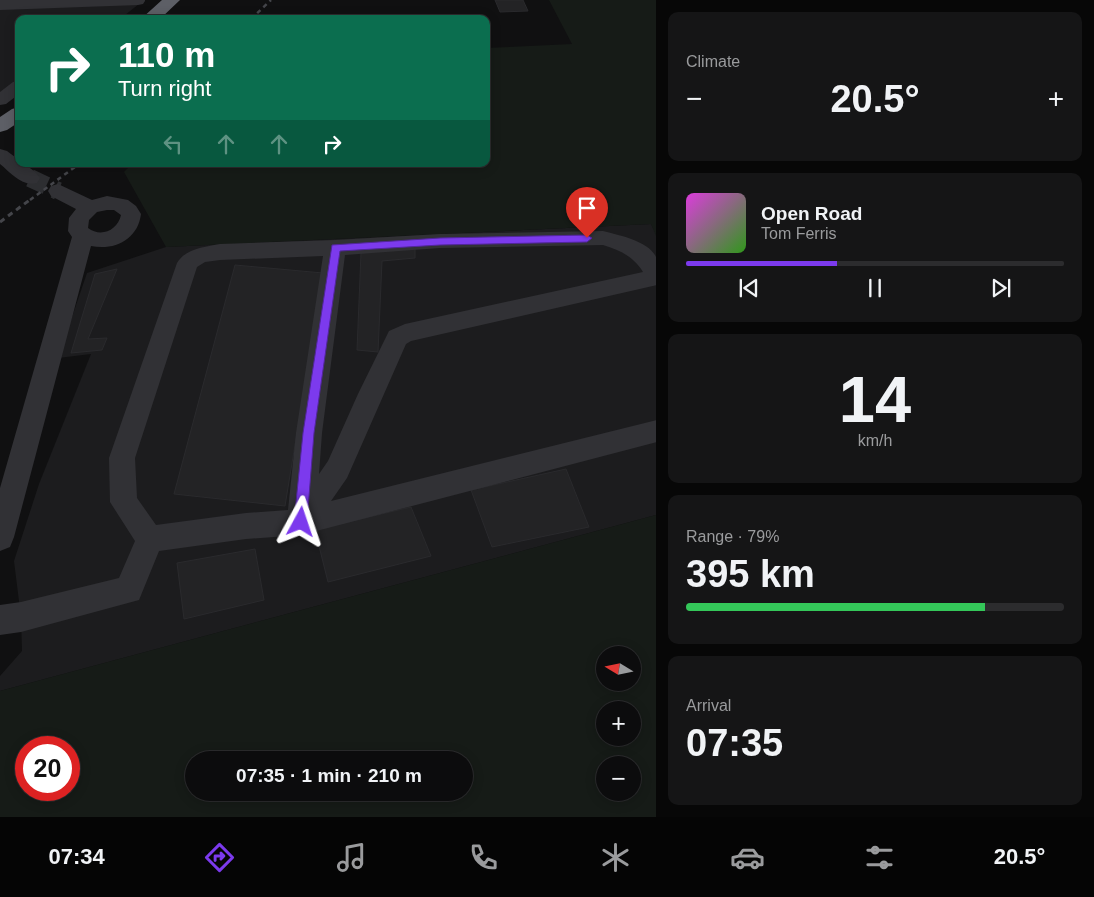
<!DOCTYPE html>
<meta charset="utf-8">
<style>
:root{--surface:#0c0c0d;--page:#151516;--text:#f1f3f6;--muted:#9a9b9d;--line:#2c2c2e;--accent:#7c3aed}
body{margin:0;font-family:Helvetica,sans-serif;background:var(--page);color:var(--text);height:100vh;display:flex;flex-direction:column;font-size:19px;white-space:nowrap}
*{box-sizing:border-box;margin:0}
p{font-size:16px;color:var(--muted)}
.icon{flex:none;width:28px;height:28px;fill:none;stroke:currentColor;stroke-width:2;stroke-linecap:round;stroke-linejoin:round}
.map{position:relative;flex:1;overflow:hidden}
.details{display:flex;flex-direction:column;gap:12px;padding:12px;background:#070707;width:438px}
.details>*{flex:none}
.top-card{position:absolute;left:15px;top:15px;width:475px;height:152px;border-radius:10px;box-shadow:0 2px 12px #0003,0 0 0 1px var(--line);background:#0b6e4f;color:#fff;overflow:hidden}
.needle{width:32px;rotate:280deg}
.tools{position:absolute;left:596px;top:646px;display:grid;gap:10px}
.tools a{display:grid;place-items:center;width:45px;height:45px;border-radius:50%;background:var(--surface);box-shadow:0 2px 12px #0003,0 0 0 1px var(--line);font-size:25px}
.speed{position:absolute;left:15px;top:736px;display:flex;gap:10px;font-size:25px;font-weight:700;text-align:center}
.speed>*{display:grid;place-content:center;width:65px;height:65px;border-radius:50%;background:var(--surface);box-shadow:0 2px 12px #0003,0 0 0 1px var(--line);line-height:1}
.speed .limit{border:8px solid #d22;background:#fff;color:#111}
.pin{position:absolute;display:grid;place-items:center;width:42px;height:42px;color:#fff;margin:-51px -21px;border-radius:50% 50% 50% 0;rotate:-45deg;box-shadow:0 0 5px #0007}
.pin .icon{rotate:45deg}
.me{position:absolute;width:55px;margin:-28px;rotate:5deg;stroke-linejoin:round;filter:drop-shadow(0 0 4px #0008)}
.turn{display:flex;align-items:center;gap:18px;height:105px;padding:0 20px;font-size:22px}
.turn .icon{width:65px;height:65px;stroke-width:2.5}
.turn b{display:block;font-size:35px;line-height:42px}
.lanes{display:flex;align-items:center;height:48px;padding:0 20px;background:#0003;justify-content:center;gap:25px;direction:ltr}
.lanes .off{opacity:.35}
.big{font-size:38px;font-weight:700;line-height:1.1}
.details .card{flex:1;display:flex;flex-direction:column;justify-content:center;gap:8px;min-width:0;padding:0 18px;border-radius:10px;background:var(--page)}
.details .dial{align-items:center;gap:0}
.dial b{font-size:65px;line-height:1}
.song{display:flex;align-items:center;gap:15px}
.cover{width:60px;height:60px;border-radius:8px;background:linear-gradient(135deg,hsl(300 70% 55%),hsl(110 70% 35%))}
.played{height:5px;border-radius:2px;background:linear-gradient(90deg,var(--accent) 40%,var(--line) 40%)}
.keys{display:flex;justify-content:space-around;direction:ltr}
.heat{display:flex;justify-content:space-between;align-items:center;font-size:28px;direction:ltr}
.charge{height:8px;border-radius:4px;background:linear-gradient(90deg,#34c759 79%,var(--line) 0)}
.trip{position:absolute;left:185px;top:751px;width:288px;height:50px;border-radius:25px;background:var(--surface);box-shadow:0 2px 12px #0003,0 0 0 1px var(--line);font-weight:700;line-height:50px;text-align:center}
.menu{display:flex;height:80px;justify-content:space-around;align-items:center;background:#050505;color:var(--muted)}
.menu .icon{width:35px;height:35px}
.menu .current{color:var(--accent)}
.menu b{font-size:22px;color:var(--text)}
main{display:flex;flex:1;min-height:0}
.map>svg:first-child{display:block}
</style>
<main>
<div class="map">
<svg width="657" height="817" viewBox="0 0 657 817">
<rect width="100%" height="100%" fill="#101011"/>
<path fill="#1c1c1e" d="M0,0h144l-24,19h-101v72l-19,13z
M651,224l6,12 -1,279 -656,176v-15l22,-25 -1,-34 -7,-56 25,-77 52,-130 -33,4 29,-85 79,-26z"/>
<path fill="#161b17" fill-rule="evenodd" d="M549,0h107v236l-5,-12 -485,23 -42,-75 8,-8h354v-116l86,-4z
M656,515v302h-656v-126zM605,655h27v27h-27zM605,710h27v28h-27zM26,748h43v42h-43zM194,760h270v32h-270zM605,765h27v27h-27z"/>
<path fill="#232325" stroke="#2a2a2d" d="M495,0h28l5,11 -28,1z
M415,247v11l-33,3 -4,91 -21,-2 4,-97z
M235,265l88,8 -38,233 -111,-12z
M117,269l-29,70 19,-1 -5,12 -31,3 24,-79z
M566,469l23,58 -97,20 -21,-57z
M411,507l20,49 -103,26 -13,-52z
M255,549l9,51 -80,19 -7,-56z"/>
<g fill="none" stroke-linecap="round" stroke-linejoin="round">
<path stroke="#2d2e31" stroke-width="18" stroke-dasharray="18 9" stroke-linecap="butt" d="M30,178l28,13"/>
<path fill="#313135" fill-rule="evenodd" d="M0,0h145v1l-2,3 -5,1 -138,5z
M19,81v13l-13,10 -6,1v-13l13,-10z
M0,149l7,2 12,9v4c8,0 16,7 21,14l-3,5c-15,4 -26,-10 -37,-19z
M58,184l34,16 15,-4 21,4 8,6 5,8c-3,25 -26,37 -50,32l-77,291 -4,10 -10,4v-63l72,-251 -4,-6 1,-13 7,-9 -25,-13 -3,-5 3,-5zM107,210h7l7,5c-3,15 -20,23 -33,13l1,-8 8,-8z
M603,231c15,4 46,10 53,26 1,7 1,20 1,28l-246,56 -5,3 -59,134 -16,23 326,-81v22l-356,93 -55,4 -87,12 -20,49 -118,32 -21,3v-30l21,-3 98,-24 16,-37 -25,-39 -1,-44 68,-195c9,-15 28,-16 43,-19l115,-4 105,-6zM603,245c17,5 31,12 40,27l-238,52 -16,7 -31,63 -30,67 -9,13 3,-41 23,-178 95,-7zM323,256l-27,177 -8,77 -42,3 -90,12 -19,-27 -2,-40 62,-191 8,-5 15,-2z"/>
<path fill="#5d5f66" fill-rule="evenodd" d="M162,0h18l-20,19h-19z
M19,107v15l-12,8 -7,2v-15l12,-8z"/>
<path stroke="#44454a" stroke-width="2.5" stroke-dasharray="4.5 4" stroke-linecap="butt" d="M251,19l20,-19
M30,200l49,-36"/>
<path stroke="#44454a" stroke-width="3" stroke-dasharray="5.5 4.5" stroke-linecap="butt" d="M0,222l31,-23"/>
</g>
<path fill="#7c3aed" stroke="#51269a" d="M587,235l5,3 -5,4 -147,3 -100,6 -26,182 -7,89 -2,5 -4,1 -5,-1 -2,-5 9,-89 29,-188 108,-7z"/>
</svg>
<div class="tools">
<a><svg class="needle" viewBox="-14 -14 28 28"><path d="M0-13l5 13h-10z" fill="#e53935"/><path d="M0 13l5-13h-10z" fill="#9a9b9d"/></svg></a>
<a>+</a>
<a>−</a>
</div>
<div class="speed"><div class="limit">20</div></div>
<div class="pin" style="left:587px;top:238px;background:#d93025"><svg class="icon" aria-label="arrive" viewBox="0 0 24 24"><path d="M6 21V4h12l-3 4 3 4H6"/></svg></div>
<svg class="me" style="left:301px;top:522px" viewBox="-20 -20 40 40"><path d="M0-17L14 15 0 8-14 15z" fill="#7c3aed" stroke="#fff" stroke-width="4"/></svg>
<div class="trip">07:35 · 1 min · 210 m</div>
<div class="top-card">
<div class="turn"><svg class="icon" aria-label="right" viewBox="0 0 24 24"><path d="M7 20v-9h11M14 6l5 5-5 5"/></svg><div><b>110 m</b>Turn right</div></div>
<div class="lanes"><svg class="icon off" aria-label="left" viewBox="0 0 24 24"><path d="M17 20v-9H6M10 6l-5 5 5 5"/></svg><svg class="icon off" aria-label="ahead" viewBox="0 0 24 24"><path d="M12 20V5M6 11l6-6 6 6"/></svg><svg class="icon off" aria-label="ahead" viewBox="0 0 24 24"><path d="M12 20V5M6 11l6-6 6 6"/></svg><svg class="icon" aria-label="right" viewBox="0 0 24 24"><path d="M7 20v-9h11M14 6l5 5-5 5"/></svg></div>
</div>
</div>
<section class="details">
<div class="card"><p>Climate</p>
<div class="heat"><a>−</a><b class="big">20.5°</b><a>+</a></div>
</div>
<div class="card">
<div class="song"><i class="cover"></i><div><b>Open Road</b><p>Tom Ferris</p></div></div>
<div class="played"></div>
<div class="keys"><svg class="icon" aria-label="previous" viewBox="0 0 24 24"><path d="M18 5L8 12l10 7zM5 5v14"/></svg><svg class="icon" aria-label="pause" viewBox="0 0 24 24"><path d="M8 5v14M16 5v14"/></svg><svg class="icon" aria-label="next" viewBox="0 0 24 24"><path d="M6 5l10 7-10 7zM19 5v14"/></svg></div>
</div>
<div class="card dial"><b>14</b><p>km/h</p></div>
<div class="card"><p>Range · 79%</p><b class="big">395 km</b><div class="charge"></div></div>
<div class="card"><p>Arrival</p><b class="big">07:35</b></div>
</section>
</main>
<nav class="menu">
<b>07:34</b>
<svg class="icon current" aria-label="directions" viewBox="0 0 24 24"><path d="M12 3l9 9-9 9-9-9zM9 14v-3h6M13 9l2 2-2 2"/></svg>
<svg class="icon" aria-label="music" viewBox="0 0 24 24"><path d="M9 18V5l10-2v13"/><circle cx="6" cy="18" r="3"/><circle cx="16" cy="16" r="3"/></svg>
<svg class="icon" aria-label="phone" viewBox="0 0 24 24"><path d="M5 4h4l2 5-3 2q2 4 5 5l2-3 5 2v4C11 20 4 13 5 4z"/></svg>
<svg class="icon" aria-label="climate" viewBox="0 0 24 24"><path d="M12 3v18M4 7l16 10M4 17L20 7"/></svg>
<svg class="icon" aria-label="car" viewBox="0 0 24 24"><path d="M5 17H2v-5l4-1 3-4h7l3 4 3 1v5h-3M9 17h6M6 11h13"/><circle cx="7" cy="17" r="2"/><circle cx="17" cy="17" r="2"/></svg>
<svg class="icon" aria-label="filters" viewBox="0 0 24 24"><path d="M4 7h16M4 17h16"/><circle cx="9" cy="7" r="2"/><circle cx="15" cy="17" r="2"/></svg>
<b>20.5°</b>
</nav>
